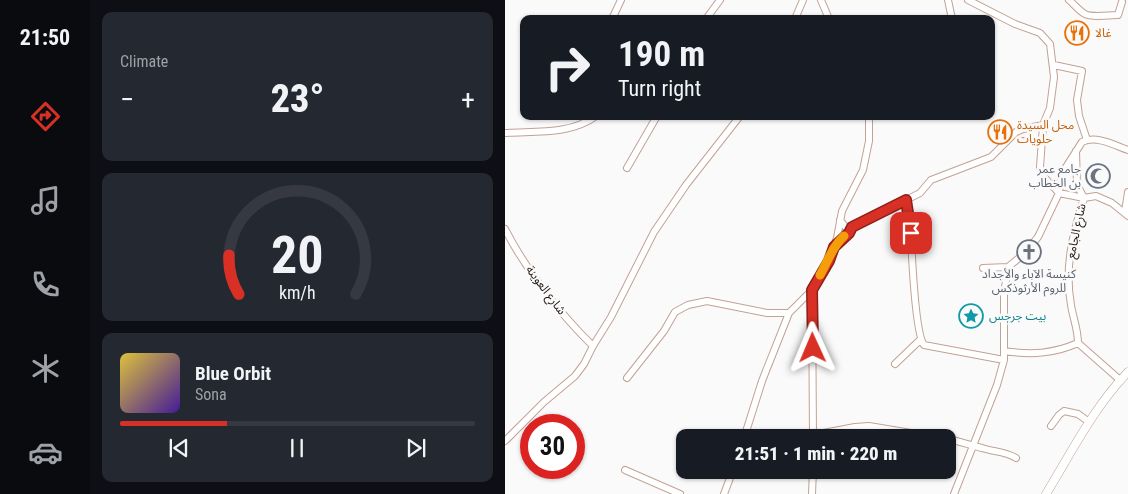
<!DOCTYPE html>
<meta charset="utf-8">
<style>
:root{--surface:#171b24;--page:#242831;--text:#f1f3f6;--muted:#9ea1a6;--line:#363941;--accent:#d93025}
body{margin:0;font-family:"Roboto Condensed","Noto Sans Arabic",sans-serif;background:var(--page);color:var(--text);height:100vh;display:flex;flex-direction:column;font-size:19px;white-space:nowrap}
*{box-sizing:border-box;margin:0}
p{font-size:16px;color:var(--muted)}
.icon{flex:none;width:28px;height:28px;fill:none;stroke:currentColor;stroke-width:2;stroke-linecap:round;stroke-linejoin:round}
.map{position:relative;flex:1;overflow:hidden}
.details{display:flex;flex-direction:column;gap:12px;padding:12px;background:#0d0f14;width:415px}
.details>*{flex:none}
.hud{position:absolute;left:15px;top:15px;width:475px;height:105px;border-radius:10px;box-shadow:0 1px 4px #0004;background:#171b24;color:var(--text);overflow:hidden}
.speed{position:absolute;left:15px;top:414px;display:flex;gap:10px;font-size:25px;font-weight:700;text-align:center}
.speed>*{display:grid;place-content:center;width:65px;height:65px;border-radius:50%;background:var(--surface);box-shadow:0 1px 4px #0004;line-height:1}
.speed .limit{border:8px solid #d22;background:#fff;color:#111}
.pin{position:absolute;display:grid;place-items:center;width:42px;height:42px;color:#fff;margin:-21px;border-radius:10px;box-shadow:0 2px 8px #0006}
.me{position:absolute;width:55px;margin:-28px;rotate:359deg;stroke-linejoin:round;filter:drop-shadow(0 0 4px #0008)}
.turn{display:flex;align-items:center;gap:18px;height:105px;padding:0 15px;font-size:22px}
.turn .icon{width:65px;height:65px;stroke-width:2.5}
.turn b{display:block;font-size:35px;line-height:42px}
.big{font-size:38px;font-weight:800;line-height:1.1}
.details .widget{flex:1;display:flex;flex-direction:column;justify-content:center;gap:8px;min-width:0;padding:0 18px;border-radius:10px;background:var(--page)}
.details .dial{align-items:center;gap:0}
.dial svg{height:130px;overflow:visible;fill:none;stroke:var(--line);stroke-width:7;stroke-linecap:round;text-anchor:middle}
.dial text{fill:var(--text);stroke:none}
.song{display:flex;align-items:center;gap:15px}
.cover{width:60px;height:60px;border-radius:8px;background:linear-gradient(135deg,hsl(50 70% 55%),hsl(260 70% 35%))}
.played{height:5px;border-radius:2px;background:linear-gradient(90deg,var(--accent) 30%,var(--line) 30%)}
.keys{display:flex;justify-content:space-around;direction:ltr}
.heat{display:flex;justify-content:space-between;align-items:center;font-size:28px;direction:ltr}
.trip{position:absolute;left:171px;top:429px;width:280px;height:50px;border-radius:10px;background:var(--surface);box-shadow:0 1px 4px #0004;font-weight:800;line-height:50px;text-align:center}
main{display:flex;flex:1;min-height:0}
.tabs{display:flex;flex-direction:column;width:90px;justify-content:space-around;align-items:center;background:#090b0e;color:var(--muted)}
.tabs .icon{width:35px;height:35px}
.tabs .selected{color:var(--accent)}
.tabs b{font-size:22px;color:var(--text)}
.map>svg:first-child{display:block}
</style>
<main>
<nav class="tabs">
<b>21:50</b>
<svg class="icon selected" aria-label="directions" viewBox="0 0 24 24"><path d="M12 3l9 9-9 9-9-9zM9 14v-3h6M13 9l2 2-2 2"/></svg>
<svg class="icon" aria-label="music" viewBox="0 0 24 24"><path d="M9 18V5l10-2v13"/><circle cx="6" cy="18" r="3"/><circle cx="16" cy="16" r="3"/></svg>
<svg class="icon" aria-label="phone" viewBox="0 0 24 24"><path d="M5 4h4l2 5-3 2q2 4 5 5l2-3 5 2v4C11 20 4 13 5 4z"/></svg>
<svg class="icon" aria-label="climate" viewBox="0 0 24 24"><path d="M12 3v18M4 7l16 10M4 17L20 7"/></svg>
<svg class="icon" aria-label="car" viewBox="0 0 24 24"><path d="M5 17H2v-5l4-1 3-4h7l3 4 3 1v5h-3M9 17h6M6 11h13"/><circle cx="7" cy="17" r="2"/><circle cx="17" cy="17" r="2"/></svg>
</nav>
<section class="details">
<div class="widget"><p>Climate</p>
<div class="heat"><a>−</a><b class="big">23°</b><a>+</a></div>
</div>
<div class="widget dial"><svg viewBox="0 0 100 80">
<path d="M14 69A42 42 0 1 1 86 69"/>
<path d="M14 69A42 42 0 0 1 8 45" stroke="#d93025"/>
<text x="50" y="56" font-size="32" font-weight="700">20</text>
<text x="50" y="72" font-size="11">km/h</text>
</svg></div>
<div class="widget">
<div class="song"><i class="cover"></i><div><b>Blue Orbit</b><p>Sona</p></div></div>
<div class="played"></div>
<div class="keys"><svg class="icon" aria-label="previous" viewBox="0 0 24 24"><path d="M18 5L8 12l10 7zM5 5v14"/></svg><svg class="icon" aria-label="pause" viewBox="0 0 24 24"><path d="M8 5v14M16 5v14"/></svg><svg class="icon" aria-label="next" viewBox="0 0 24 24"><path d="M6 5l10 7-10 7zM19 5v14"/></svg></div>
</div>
</section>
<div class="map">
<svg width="623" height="494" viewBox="0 0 623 494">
<rect width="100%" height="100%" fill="#fafafa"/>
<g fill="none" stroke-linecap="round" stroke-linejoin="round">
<g stroke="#c3a194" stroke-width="8">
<path id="minor" d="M316,0l8,19
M443,0l4,19
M463,0l47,24 25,9 10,11 4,33 -4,31 -7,17 -3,42 4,10 15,16 25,5 12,-2 16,7 16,13
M564,0c5,4 10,11 16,14 7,4 24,1 33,1l4,-13
M107,19l9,-19
M201,19l14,-19
M290,19l8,-19
M549,65l28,6 -5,29 2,16 8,24
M0,133c31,-2 65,2 91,-17
M571,151l1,34 7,13c-11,36 -20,69 -13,107 2,13 7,24 7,38
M122,168l30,-52
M401,200l4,14c1,23 4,118 14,131l80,15
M620,212l3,-20
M335,220l7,9 5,-2 68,-34 11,-13 60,-23 25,-25 7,-3 20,-4
M0,229c21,41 55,85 88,117
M331,244l10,-10
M478,268l25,-1
M307,290l1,148
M573,343l42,37
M499,351c27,4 49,3 74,-8
M390,364l25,-24
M122,378l37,-47 11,-19 13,-7 19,-4 60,12h22
M546,426l8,-11 5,-4 14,3 11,8
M308,435l42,-8 14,-1 72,12
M239,438l18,-57 27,-68 23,-23 16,-29 9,-23 5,-27 21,-41 6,-29v-25
M442,439c12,2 23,6 35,9 12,4 23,3 34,10
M0,441l39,-39 31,-26 9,-12 9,-18 18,-29 43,-85 32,-47 54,-69
M120,470l55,24
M219,494l9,-24
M307,494l1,-24
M449,494l43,-109 7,-25v-66l4,-27 16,-13 14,-17 21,-44 2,-18 21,-33c14,-7 32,3 46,8"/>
</g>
<g stroke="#c3a194" stroke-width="9">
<path id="tertiary" d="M541,494c25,-41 48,-87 82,-122"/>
</g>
<use href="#minor" stroke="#fff" stroke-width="6"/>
<use href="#tertiary" stroke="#fff" stroke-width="8"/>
</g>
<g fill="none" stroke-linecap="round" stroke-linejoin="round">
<g stroke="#8d1f18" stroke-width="12">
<path id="route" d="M308,348l-1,-58 17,-29 5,-14 15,-14 3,-6 54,-27 5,33"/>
</g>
<use href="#route" stroke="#d93025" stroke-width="9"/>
<path stroke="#f59e0b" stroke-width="9" d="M315,275c8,-14 12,-28 24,-39"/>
</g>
<defs>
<g id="restaurant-ring" transform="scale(1.25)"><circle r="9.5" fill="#fafafa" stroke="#e8710a" stroke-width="1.5"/><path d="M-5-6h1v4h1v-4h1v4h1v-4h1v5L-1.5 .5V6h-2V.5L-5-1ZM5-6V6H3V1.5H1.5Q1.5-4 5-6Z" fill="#e8710a"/></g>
<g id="mosque-ring" transform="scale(1.25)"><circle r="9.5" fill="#fafafa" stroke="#6b7280" stroke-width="1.5"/><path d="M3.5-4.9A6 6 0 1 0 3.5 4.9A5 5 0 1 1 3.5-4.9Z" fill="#6b7280"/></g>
<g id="church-ring" transform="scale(1.25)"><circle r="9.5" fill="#fafafa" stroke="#6b7280" stroke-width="1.5"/><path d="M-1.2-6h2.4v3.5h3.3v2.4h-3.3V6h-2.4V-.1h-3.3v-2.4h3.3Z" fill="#6b7280"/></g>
<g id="sight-ring" transform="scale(1.25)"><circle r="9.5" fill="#fafafa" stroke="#0f9aa8" stroke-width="1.5"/><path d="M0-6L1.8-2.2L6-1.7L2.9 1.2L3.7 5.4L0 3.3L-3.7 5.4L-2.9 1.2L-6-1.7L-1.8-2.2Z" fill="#0f9aa8"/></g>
</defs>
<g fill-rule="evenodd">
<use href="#restaurant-ring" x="572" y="33"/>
<use href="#restaurant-ring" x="495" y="132"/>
<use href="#mosque-ring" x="593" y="176"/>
<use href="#church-ring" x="524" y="252"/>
<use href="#sight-ring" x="466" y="316"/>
</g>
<g text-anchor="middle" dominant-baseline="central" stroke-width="5" stroke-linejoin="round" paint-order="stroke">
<g font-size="12" fill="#c56008" stroke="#fafafa" text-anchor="start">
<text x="590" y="33">غالا</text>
<text x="512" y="125">محل السيدة<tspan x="512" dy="14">حلويات</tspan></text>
</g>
<g font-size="12" fill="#5b616d" stroke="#fafafa" text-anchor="end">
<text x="576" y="169">جامع عمر<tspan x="576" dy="14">بن الخطاب</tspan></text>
<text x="524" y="274" text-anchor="middle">كنيسة الآباء والأجداد<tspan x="524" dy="14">للروم الأرثوذكس</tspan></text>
</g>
<g font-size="12" fill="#241712" stroke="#fafafa">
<text transform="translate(571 231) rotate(-78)">شارع الجامع</text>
<text transform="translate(41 290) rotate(53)">شارع العوينة</text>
</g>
<g font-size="12" fill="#0d838f" stroke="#fafafa" text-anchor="start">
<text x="484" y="316">بيت جرجس</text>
</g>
</g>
</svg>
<div class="speed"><div class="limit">30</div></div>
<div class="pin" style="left:406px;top:233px;background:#d93025"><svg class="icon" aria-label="arrive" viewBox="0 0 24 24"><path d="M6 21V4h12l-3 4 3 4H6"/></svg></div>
<svg class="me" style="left:308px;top:348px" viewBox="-20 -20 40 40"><path d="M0-17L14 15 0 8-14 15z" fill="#d93025" stroke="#fff" stroke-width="4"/></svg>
<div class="trip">21:51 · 1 min · 220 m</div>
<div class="hud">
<div class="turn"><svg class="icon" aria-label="right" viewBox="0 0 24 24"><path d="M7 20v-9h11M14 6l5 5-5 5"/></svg><div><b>190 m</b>Turn right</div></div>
</div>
</div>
</main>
